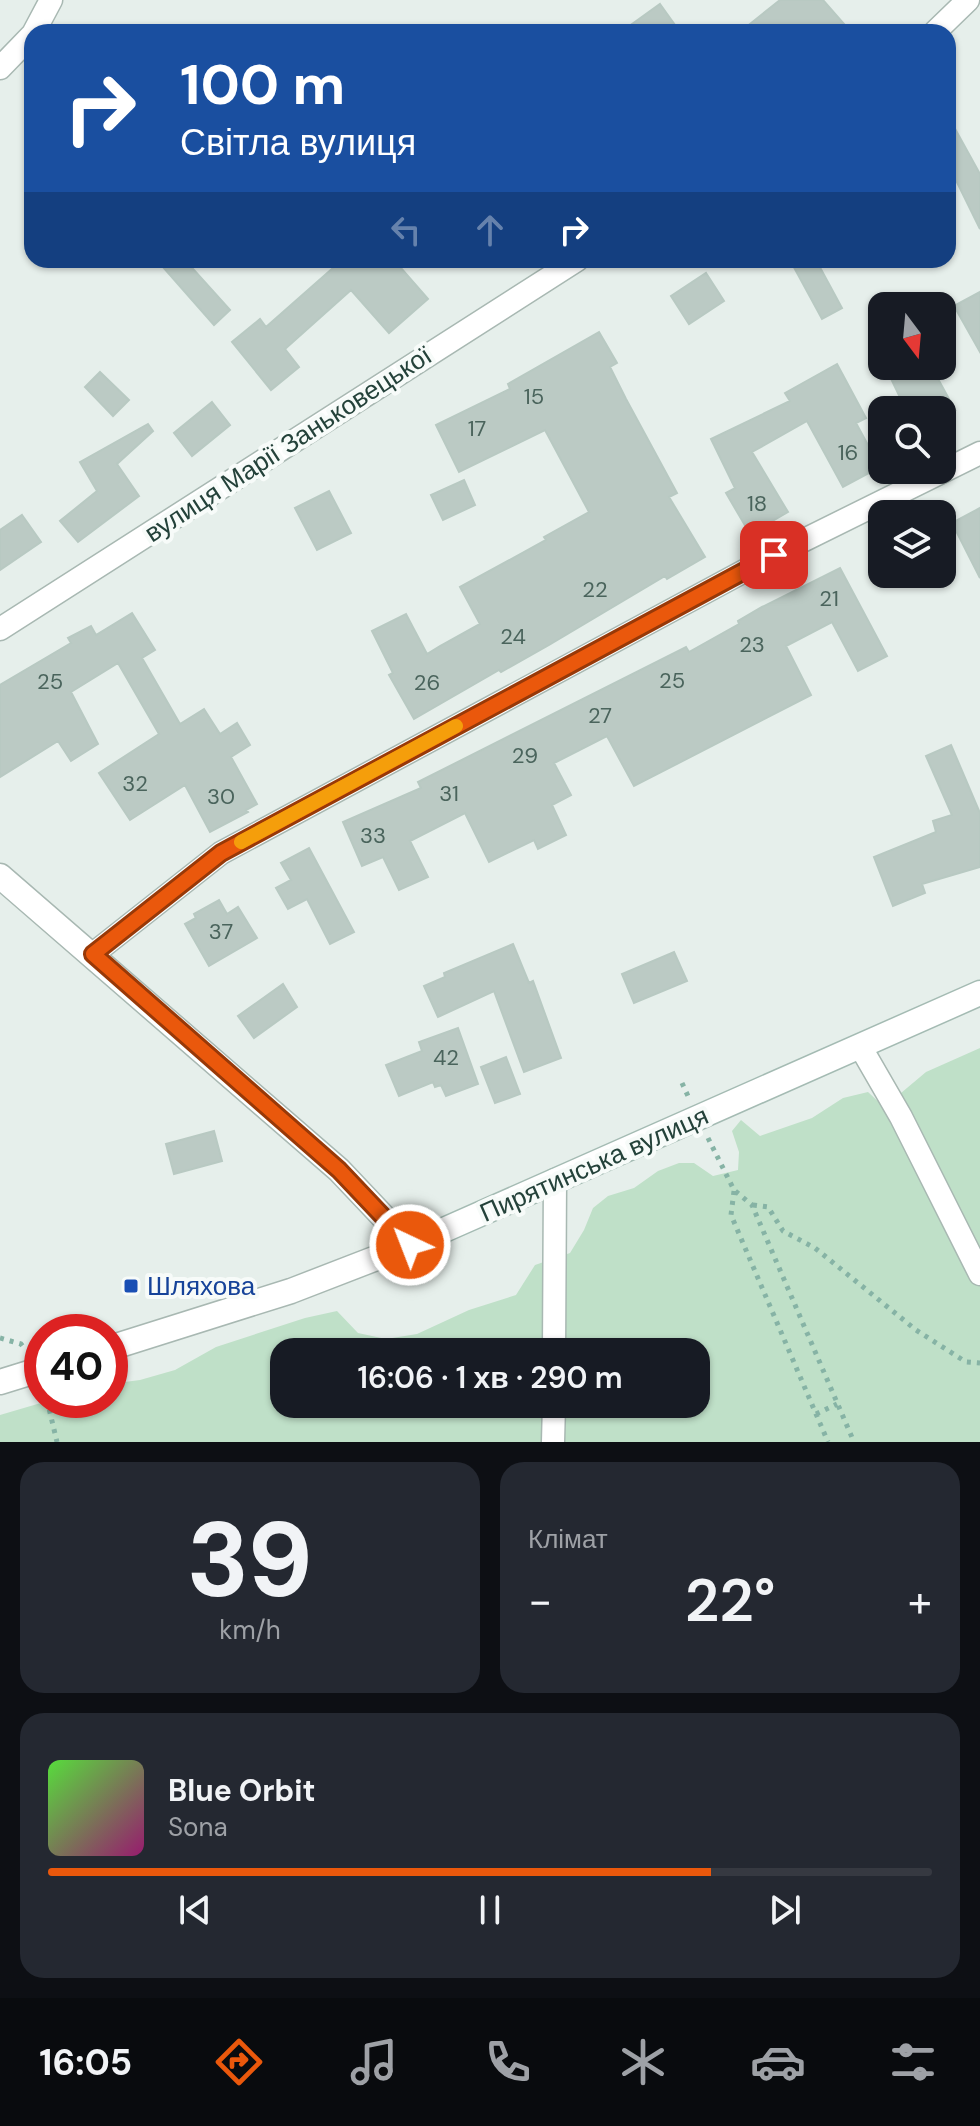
<!DOCTYPE html>
<html lang="uk">
<meta charset="utf-8">
<style>
:root{--surface:#171b24;--page:#242831;--text:#f1f3f6;--muted:#9ea1a6;--line:#363941;--accent:#ea580c}
body{margin:0;font-family:"DM Sans",sans-serif;background:var(--page);color:var(--text);height:100vh;display:flex;flex-direction:column;font-size:30px;white-space:nowrap}
*{box-sizing:border-box;margin:0}
p{font-size:26px;color:var(--muted)}
.icon{flex:none;width:44px;height:44px;fill:none;stroke:currentColor;stroke-width:2;stroke-linecap:round;stroke-linejoin:round}
.map{position:relative;height:1442px;overflow:hidden}
.drawer{display:flex;flex-direction:column;gap:20px;padding:20px;background:#0d0f14;flex:1}
.drawer>*{flex:none}
.top-card{position:absolute;left:24px;top:24px;width:932px;height:244px;border-radius:24px;box-shadow:0 2px 6px #0004;background:#1a4fa0;color:#fff;overflow:hidden}
.needle{width:52px;rotate:164deg}
.controls{position:absolute;left:868px;top:292px;display:grid;gap:16px}
.controls a{display:grid;place-items:center;width:88px;height:88px;border-radius:16px;background:var(--surface);box-shadow:0 2px 6px #0004;font-size:40px}
.speed{position:absolute;left:24px;top:1314px;display:flex;gap:16px;font-size:40px;font-weight:700;text-align:center}
.speed>*{display:grid;place-content:center;width:104px;height:104px;border-radius:50%;background:var(--surface);box-shadow:0 2px 6px #0004;line-height:1}
.speed .limit{border:12px solid #d22;background:#fff;color:#111}
.pin{position:absolute;display:grid;place-items:center;width:68px;height:68px;color:#fff;margin:-34px;border-radius:16px;box-shadow:0 4px 12px #0006}
.me{position:absolute;width:88px;margin:-44px;rotate:317deg;stroke-linejoin:round;filter:drop-shadow(0 0 6px #0008)}
.turn{display:flex;align-items:center;gap:28px;height:168px;padding:0 24px;font-size:36px}
.turn .icon{width:104px;height:104px;stroke-width:2.5}
.turn b{display:block;font-size:56px;line-height:68px}
.lanes{display:flex;align-items:center;height:76px;padding:0 24px;background:#0003;justify-content:center;gap:40px;direction:ltr}
.lanes .off{opacity:.35}
.big{font-size:60px;font-weight:600;line-height:1.1}
.drawer .tile{flex:1;display:flex;flex-direction:column;justify-content:center;gap:12px;min-width:0;padding:0 28px;border-radius:24px;background:var(--page)}
.drawer .dial{align-items:center;gap:0}
.dial b{font-size:104px;line-height:1}
.song{display:flex;align-items:center;gap:24px}
.cover{width:96px;height:96px;border-radius:12px;background:linear-gradient(135deg,hsl(110 70% 55%),hsl(320 70% 35%))}
.played{height:8px;border-radius:4px;background:linear-gradient(90deg,var(--accent) 75%,var(--line) 75%)}
.keys{display:flex;justify-content:space-around;direction:ltr}
.heat{display:flex;justify-content:space-between;align-items:center;font-size:44px;direction:ltr}
.drawer .tiles{flex:1;display:grid;gap:20px;grid-template-columns:1fr 1fr}
.tile:last-child{grid-column:span 2}
.trip{position:absolute;left:270px;top:1338px;width:440px;height:80px;border-radius:24px;background:var(--surface);box-shadow:0 2px 6px #0004;font-weight:600;line-height:80px;text-align:center}
.tabs{display:flex;height:128px;justify-content:space-around;align-items:center;background:#090b0e;color:var(--muted)}
.tabs .icon{width:56px;height:56px}
.tabs .selected{color:var(--accent)}
.tabs b{font-size:36px;color:var(--text)}
.map>svg:first-child{display:block}
</style>
<div class="map">
<svg width="980" height="1442" viewBox="0 0 980 1442">
<rect width="100%" height="100%" fill="#e6efeb"/>
<path fill="#bfe0c8" fill-rule="evenodd" d="M980,1048v202l-72,-131 -7,-26 25,-21z
M868,1092l15,14 97,175v161h-980v-27l51,-15h59v-16l30,-4 35,-10 41,-23 89,-29 32,-7 21,22 28,6 31,-5 52,-24 47,-15 19,-30 35,-12 14,-23 9,-22 15,-12 26,-8 24,-17 21,-8h15l19,13 25,-6 1,-18 -7,-21 9,-11 19,16 52,-18 31,-20zM284,1352h412v52h-412z"/>
<path fill="#bbcac4" stroke="#b8c9c2" stroke-width="2" d="M780,0h43l28,32h-111z
M660,4l20,28h-59z
M948,116l32,58v55l-32,-65z
M171,260h14l45,50 -16,15 -51,-58z
M342,260h52l34,39 -39,34 -38,-43 -66,59 14,18 -28,23 -39,-48 28,-23 6,8z
M790,260h26l26,48 -20,11z
M706,273l18,28 -35,23 -18,-28z
M980,292v60l-26,-46z
M599,332l18,31 -7,4 16,32 51,94 -8,4 36,60 -38,22 -2,-3 -116,69 -48,27 -2,-2 -85,49 -25,-44 4,-2 -21,-42 34,-17 21,40 13,-8 40,-22 -20,-37 86,-47 -2,-3 45,-25 -44,-82 -86,42 -23,-47 74,-36 -2,-5z
M837,364l29,54 -10,5 24,44 -37,20 -36,-66 -55,31 36,60 -38,22 -24,-41 9,-5 -24,-49 79,-38 -5,-8z
M885,366h46l24,44h-49z
M100,372l29,28 -16,16 -28,-29z
M212,402l18,23 -38,31 -18,-23z
M148,424l5,7 -36,33 22,32 -61,46 -18,-21 37,-30 -17,-29z
M464,480l11,25 -32,15 -12,-25z
M329,491l22,42 -34,17 -22,-42z
M980,508v70l-28,-55z
M22,515l19,27 -41,28v-40z
M840,568l47,88 -29,15 -26,-49 -46,24 25,49 -177,91 -27,-50 -53,27 17,32 -19,10 14,30 -28,14 -4,-9 -45,22 -24,-49 -55,28 18,36 -29,13 -16,-33 -21,9 -19,-44 78,-34 -3,-6 268,-135 3,5 50,-28 -1,-3 24,-14z
M132,613l23,37 -13,8 38,66 24,-15 16,25 17,-11 13,22 -19,12 26,47 -11,6 2,2 -38,20 -25,-47 -55,35 -31,-47 60,-39 -41,-71 -47,29 27,52 -27,17 -13,-20 -58,36v-92l71,-42 -3,-5 23,-12 5,9z
M951,745l29,68v54l-58,17 3,9 -32,13 -19,-49 62,-25 -3,-11 19,-6 -26,-59z
M309,848l45,84 -24,12 -23,-45 -19,10 -12,-21 15,-8 -10,-17z
M219,900l8,14 11,-7 19,31 -48,28 -24,-42 11,-6 -2,-4z
M513,944l16,39 4,-2 28,77 -37,14 -30,-81 -56,26 -14,-31 21,-9 -1,-4z
M674,952l13,29 -53,22 -12,-29z
M283,984l14,23 -43,31 -16,-22z
M458,1028l20,56 -32,12 -5,-11 -6,2 -2,-5 -34,14 -13,-31 36,-14 -3,-9z
M506,1057l14,37 -25,9 -14,-36z
M214,1131l8,30 -48,13 -8,-30z"/>
<g fill="none" stroke-linecap="round" stroke-linejoin="round">
<g stroke="#a8b8b2" stroke-width="25">
<path id="minor" d="M34,32l17,-32
M935,32l33,-32
M0,68l32,-33
M0,629l577,-369
M93,954l128,-101 553,-298 206,-102
M860,1046l41,71 79,157
M554,1352l1,-172
M553,1442l1,-38"/>
</g>
<g stroke="#a8b8b2" stroke-width="27">
<path id="tertiary" d="M0,876l339,294 71,75 -119,46 -181,57
M0,1382l42,-13"/>
</g>
<g stroke="#a4bbb3" stroke-width="27">
<path id="secondary" d="M410,1245l570,-252"/>
</g>
<path stroke="#86b3a5" stroke-width="5" stroke-dasharray="4 6" stroke-linecap="butt" d="M682,1083l6,13
M708,1138l26,52 18,15 102,237
M734,1191l-3,24 97,227
M753,1205l15,2 15,24 32,17 101,82 50,32 14,1
M0,1338l21,6 3,4
M47,1400l10,42
M816,1414l21,-10"/>
<use href="#minor" stroke="#fff" stroke-width="22"/>
<use href="#tertiary" stroke="#fff" stroke-width="24"/>
<use href="#secondary" stroke="#fff" stroke-width="24"/>
</g>
<g fill="none" stroke-linecap="round" stroke-linejoin="round">
<g stroke="#983908" stroke-width="20">
<path id="route" d="M410,1245l-71,-75 -246,-216 128,-101 553,-298"/>
</g>
<use href="#route" stroke="#ea580c" stroke-width="14"/>
<path stroke="#f59e0b" stroke-width="14" d="M241,842l215,-116"/>
</g>
<rect fill="#1a4fb4" stroke="#f7fbf9" stroke-width="3" x="123" y="1278" width="16" height="16" rx="4"/>
<g text-anchor="middle" dominant-baseline="central" stroke-width="8" stroke-linejoin="round" paint-order="stroke">
<g font-size="22" fill="#4a645c">
<text x="534" y="396">15</text>
<text x="477" y="428">17</text>
<text x="848" y="452">16</text>
<text x="757" y="503">18</text>
<text x="595" y="589">22</text>
<text x="829" y="598">21</text>
<text x="513" y="636">24</text>
<text x="752" y="644">23</text>
<text x="672" y="680">25</text>
<text x="50" y="681">25</text>
<text x="427" y="682">26</text>
<text x="600" y="715">27</text>
<text x="525" y="755">29</text>
<text x="135" y="783">32</text>
<text x="449" y="793">31</text>
<text x="221" y="796">30</text>
<text x="373" y="835">33</text>
<text x="221" y="931">37</text>
<text x="446" y="1057">42</text>
</g>
<g font-size="26" fill="#24423a" stroke="#f7fbf9">
<text transform="translate(288 444) rotate(-33)">вулиця Марії Заньковецької</text>
<text transform="translate(594 1164) rotate(-24)">Пирятинська вулиця</text>
</g>
<g font-size="26" fill="#164399" stroke="#f7fbf9" text-anchor="start">
<text x="147" y="1286">Шляхова</text>
</g>
</g>
</svg>
<div class="controls">
<a><svg class="needle" viewBox="-14 -14 28 28"><path d="M0-13l5 13h-10z" fill="#e53935"/><path d="M0 13l5-13h-10z" fill="#9ea1a6"/></svg></a>
<a><svg class="icon" aria-label="search" viewBox="0 0 24 24"><circle cx="10" cy="10" r="6"/><path d="M15 15l6 6"/></svg></a>
<a><svg class="icon" aria-label="layers" viewBox="0 0 24 24"><path d="M12 4l9 5-9 5-9-5zM3 14l9 5 9-5"/></svg></a>
</div>
<div class="speed"><div class="limit">40</div></div>
<div class="pin" style="left:774px;top:555px;background:#d93025"><svg class="icon" aria-label="arrive" viewBox="0 0 24 24"><path d="M6 21V4h12l-3 4 3 4H6"/></svg></div>
<svg class="me" style="left:410px;top:1245px" viewBox="-20 -20 40 40"><circle r="17" fill="#ea580c" stroke="#fff" stroke-width="3"/><path d="M0-11L8 9 0 5-8 9z" fill="#fff"/></svg>
<div class="trip">16:06 · 1 хв · 290 m</div>
<div class="top-card">
<div class="turn"><svg class="icon" aria-label="right" viewBox="0 0 24 24"><path d="M7 20v-9h11M14 6l5 5-5 5"/></svg><div><b>100 m</b>Світла вулиця</div></div>
<div class="lanes"><svg class="icon off" aria-label="left" viewBox="0 0 24 24"><path d="M17 20v-9H6M10 6l-5 5 5 5"/></svg><svg class="icon off" aria-label="ahead" viewBox="0 0 24 24"><path d="M12 20V5M6 11l6-6 6 6"/></svg><svg class="icon" aria-label="right" viewBox="0 0 24 24"><path d="M7 20v-9h11M14 6l5 5-5 5"/></svg></div>
</div>
</div>
<section class="drawer">
<div class="tiles">
<div class="tile dial"><b>39</b><p>km/h</p></div>
<div class="tile"><p>Клімат</p>
<div class="heat"><a>−</a><b class="big">22°</b><a>+</a></div>
</div>
<div class="tile">
<div class="song"><i class="cover"></i><div><b>Blue Orbit</b><p>Sona</p></div></div>
<div class="played"></div>
<div class="keys"><svg class="icon" aria-label="previous" viewBox="0 0 24 24"><path d="M18 5L8 12l10 7zM5 5v14"/></svg><svg class="icon" aria-label="pause" viewBox="0 0 24 24"><path d="M8 5v14M16 5v14"/></svg><svg class="icon" aria-label="next" viewBox="0 0 24 24"><path d="M6 5l10 7-10 7zM19 5v14"/></svg></div>
</div>
</div>
</section>
<nav class="tabs">
<b>16:05</b>
<svg class="icon selected" aria-label="directions" viewBox="0 0 24 24"><path d="M12 3l9 9-9 9-9-9zM9 14v-3h6M13 9l2 2-2 2"/></svg>
<svg class="icon" aria-label="music" viewBox="0 0 24 24"><path d="M9 18V5l10-2v13"/><circle cx="6" cy="18" r="3"/><circle cx="16" cy="16" r="3"/></svg>
<svg class="icon" aria-label="phone" viewBox="0 0 24 24"><path d="M5 4h4l2 5-3 2q2 4 5 5l2-3 5 2v4C11 20 4 13 5 4z"/></svg>
<svg class="icon" aria-label="climate" viewBox="0 0 24 24"><path d="M12 3v18M4 7l16 10M4 17L20 7"/></svg>
<svg class="icon" aria-label="car" viewBox="0 0 24 24"><path d="M5 17H2v-5l4-1 3-4h7l3 4 3 1v5h-3M9 17h6M6 11h13"/><circle cx="7" cy="17" r="2"/><circle cx="17" cy="17" r="2"/></svg>
<svg class="icon" aria-label="filters" viewBox="0 0 24 24"><path d="M4 7h16M4 17h16"/><circle cx="9" cy="7" r="2"/><circle cx="15" cy="17" r="2"/></svg>
</nav>
